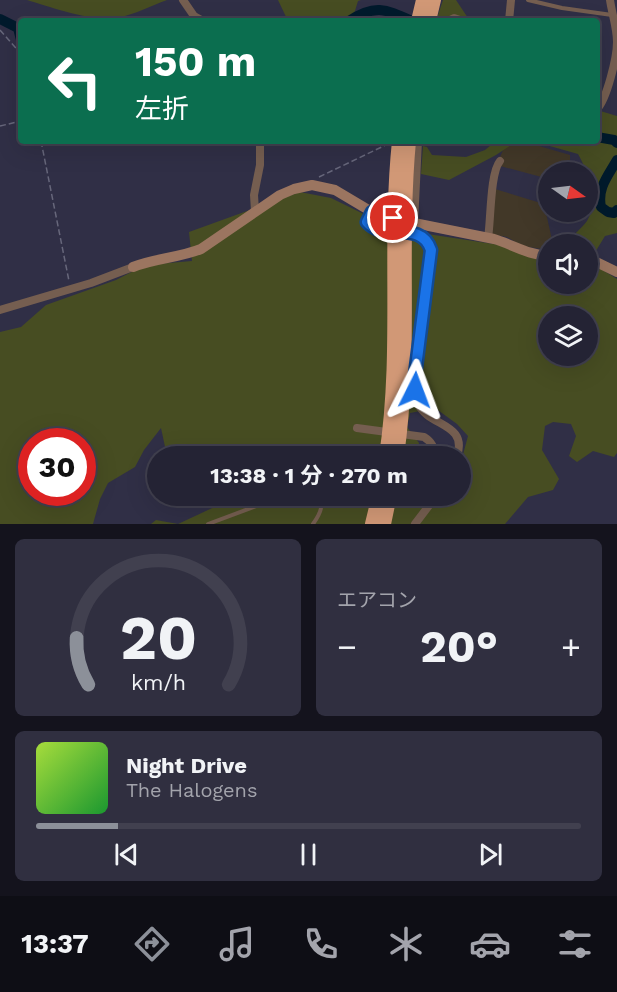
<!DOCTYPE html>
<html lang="ja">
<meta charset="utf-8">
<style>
:root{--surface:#242334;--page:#302f40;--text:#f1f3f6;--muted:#a3a4ac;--line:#41404f;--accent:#8c9099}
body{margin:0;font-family:"Work Sans","Noto Sans JP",sans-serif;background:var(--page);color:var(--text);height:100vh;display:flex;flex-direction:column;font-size:22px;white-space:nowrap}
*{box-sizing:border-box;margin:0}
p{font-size:20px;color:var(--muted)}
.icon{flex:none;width:33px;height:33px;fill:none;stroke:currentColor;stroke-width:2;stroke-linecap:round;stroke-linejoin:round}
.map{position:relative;height:524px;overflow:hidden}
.drawer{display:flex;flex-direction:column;gap:15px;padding:15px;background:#14131d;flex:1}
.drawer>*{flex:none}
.hud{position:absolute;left:18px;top:18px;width:582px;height:126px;border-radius:6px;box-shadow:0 6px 24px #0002,0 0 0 2px var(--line);background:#0b6e4f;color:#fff;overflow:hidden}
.needle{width:39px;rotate:104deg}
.tools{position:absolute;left:538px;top:162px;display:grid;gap:12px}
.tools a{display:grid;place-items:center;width:60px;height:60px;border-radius:50%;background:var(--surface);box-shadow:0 6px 24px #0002,0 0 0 2px var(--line);font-size:30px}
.speed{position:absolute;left:18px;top:428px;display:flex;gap:12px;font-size:30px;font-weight:700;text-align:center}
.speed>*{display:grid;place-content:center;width:78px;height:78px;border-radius:50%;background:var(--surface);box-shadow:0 6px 24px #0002,0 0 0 2px var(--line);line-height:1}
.speed .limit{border:9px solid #d22;background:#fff;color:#111}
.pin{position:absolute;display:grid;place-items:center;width:51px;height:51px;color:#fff;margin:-26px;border:3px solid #fff;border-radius:50%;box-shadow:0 2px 6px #0007}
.me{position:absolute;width:66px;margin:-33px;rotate:3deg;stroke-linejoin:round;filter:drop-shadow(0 0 4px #0008)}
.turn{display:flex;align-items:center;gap:21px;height:126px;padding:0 18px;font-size:27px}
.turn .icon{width:78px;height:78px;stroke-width:2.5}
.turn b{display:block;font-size:42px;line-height:51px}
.big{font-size:45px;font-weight:700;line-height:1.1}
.drawer .card{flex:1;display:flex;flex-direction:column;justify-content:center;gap:9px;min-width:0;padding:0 21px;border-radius:9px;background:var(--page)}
.drawer .dial{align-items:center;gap:0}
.dial svg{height:156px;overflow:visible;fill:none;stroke:var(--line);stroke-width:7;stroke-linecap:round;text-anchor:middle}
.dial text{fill:var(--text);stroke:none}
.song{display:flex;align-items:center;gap:18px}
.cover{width:72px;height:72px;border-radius:9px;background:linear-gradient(135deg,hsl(80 70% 55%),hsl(130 70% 35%))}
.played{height:6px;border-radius:3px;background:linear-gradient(90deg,var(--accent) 15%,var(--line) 15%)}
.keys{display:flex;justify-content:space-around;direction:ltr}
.heat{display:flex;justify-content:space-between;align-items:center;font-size:33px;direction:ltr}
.drawer .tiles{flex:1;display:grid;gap:15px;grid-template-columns:1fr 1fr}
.card:last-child{grid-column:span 2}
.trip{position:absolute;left:147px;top:446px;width:324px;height:60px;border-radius:30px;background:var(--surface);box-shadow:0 6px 24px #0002,0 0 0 2px var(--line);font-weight:700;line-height:60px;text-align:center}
.menu{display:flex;height:96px;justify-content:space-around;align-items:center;background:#0e0e15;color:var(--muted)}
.menu .icon{width:42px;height:42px}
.menu .active{color:var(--accent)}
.menu b{font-size:27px;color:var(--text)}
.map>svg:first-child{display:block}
</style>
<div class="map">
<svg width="617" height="524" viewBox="0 0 617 524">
<rect width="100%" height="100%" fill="#302f46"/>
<path fill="#423828" d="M507,141h15l48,14v17h-21v7l-49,-13v-9z
M495,189l49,15 9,40h-4v6l-27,-4 -15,-9 -16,-3z"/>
<path fill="#474d22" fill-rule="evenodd" d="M27,0h140c-16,6 -32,14 -49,18 -22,5 -68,-11 -91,-18z
M278,0h83l-3,1 -4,13 -16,7h-50z
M443,0h13l14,21h-34z
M597,110l20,6v117l-12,3 -11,18 -1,10 24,15v174l-3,4 -21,-6 -16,11 -8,-6 7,-20 -5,-12 -18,-2 -8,4 -3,24 17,29 -6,11 -25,7 -23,27h-354l5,-4 22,4 45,-21 8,-8h229l1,-33 7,-26 -11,-12 -22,-16 -25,5 -3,14 12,16 -1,13h-251l-6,-28 -17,22 -9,17 -27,16 -8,16 -7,25h-93v-192l21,-5 25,-22 70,-25 29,-15 47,-4 -3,-29 111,-40 31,6 47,23 43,12 79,12 49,11v28h39v-40h-24c7,-7 17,-15 23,-23 12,-19 1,-50 -9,-67l-46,-13h65zM549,316h39v40h-39zM32,441h50v51h-50z
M496,141h21l-21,14 -47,25 -28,-6 2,-28 4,1 5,8 34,2 19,-7z"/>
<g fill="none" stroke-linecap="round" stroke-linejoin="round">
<path stroke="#001a2c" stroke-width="10" d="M0,19l18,9 3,12
M349,21c26,-17 36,-12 63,0
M597,137l17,3 3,3
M617,160c-9,16 -20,28 -16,47l7,5 6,1 3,-3"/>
<path stroke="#67677b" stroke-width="1.5" stroke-dasharray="6 3" stroke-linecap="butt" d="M0,30l21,24
M0,126l21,-5
M41,141l28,140
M319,177l71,-34"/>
<path stroke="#755e50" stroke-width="4" d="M528,0l34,8 50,7
M208,524l78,-29
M313,524c7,-10 13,-20 2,-29"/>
<path stroke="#755e50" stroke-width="8" d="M183,0l11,16 9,5
M448,21l6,-3 9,3
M509,21l2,-21
M597,109c10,-10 20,-52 20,-67 0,-14 -5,-28 -7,-42
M255,211l-1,-16 6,-30v-24
M372,212l-5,10 3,5c22,7 61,-2 61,30l-16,118c0,9 -1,21 3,29 11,23 50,19 39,52
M414,223l4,-82
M488,238c3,-18 2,-65 12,-77
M0,310l91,-27 42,-16
M357,428l67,9c8,5 10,10 11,19
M415,524l22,-29"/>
<path stroke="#9b7560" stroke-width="10" d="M588,258l29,14
M133,267c22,-9 46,-9 68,-18l79,-54 14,-6 18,-4 23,5 37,22 42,11 80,16c20,6 34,16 55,17"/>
<path stroke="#d19876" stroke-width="14" d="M418,21l5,-21
M429,21l5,-21
M386,456c16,-104 2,-210 13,-315
M397,456c15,-104 2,-210 12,-315
M372,524l7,-29
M384,524l6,-29"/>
</g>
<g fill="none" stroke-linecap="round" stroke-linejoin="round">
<g stroke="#114b97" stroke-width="15">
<path id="route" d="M393,218l-21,-6 -5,10c16,20 54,-3 64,28l-16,125v15"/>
</g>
<use href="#route" stroke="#1a73e8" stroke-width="10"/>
</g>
</svg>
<div class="tools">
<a><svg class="needle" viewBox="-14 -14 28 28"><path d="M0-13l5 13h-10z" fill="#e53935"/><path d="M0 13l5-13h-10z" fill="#a3a4ac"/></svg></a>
<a><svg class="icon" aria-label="sound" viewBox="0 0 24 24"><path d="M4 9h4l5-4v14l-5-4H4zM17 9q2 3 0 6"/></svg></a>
<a><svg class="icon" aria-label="layers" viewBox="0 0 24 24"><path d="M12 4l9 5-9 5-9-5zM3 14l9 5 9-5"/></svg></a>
</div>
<div class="speed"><div class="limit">30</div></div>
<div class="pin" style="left:393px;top:218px;background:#d93025"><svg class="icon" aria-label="arrive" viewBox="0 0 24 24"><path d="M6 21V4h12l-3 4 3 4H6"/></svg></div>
<svg class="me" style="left:415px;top:390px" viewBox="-20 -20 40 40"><path d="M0-17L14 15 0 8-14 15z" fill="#1a73e8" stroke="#fff" stroke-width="4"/></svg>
<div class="trip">13:38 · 1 分 · 270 m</div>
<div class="hud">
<div class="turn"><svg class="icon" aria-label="left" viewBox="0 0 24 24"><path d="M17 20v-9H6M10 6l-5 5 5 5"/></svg><div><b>150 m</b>左折</div></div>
</div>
</div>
<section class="drawer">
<div class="tiles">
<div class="card dial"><svg viewBox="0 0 100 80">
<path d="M14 69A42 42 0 1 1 86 69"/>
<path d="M14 69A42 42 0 0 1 8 45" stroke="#8c9099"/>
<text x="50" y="56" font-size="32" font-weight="700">20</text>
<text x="50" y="72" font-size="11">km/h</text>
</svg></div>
<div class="card"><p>エアコン</p>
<div class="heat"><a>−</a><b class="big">20°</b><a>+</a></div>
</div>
<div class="card">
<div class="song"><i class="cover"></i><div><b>Night Drive</b><p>The Halogens</p></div></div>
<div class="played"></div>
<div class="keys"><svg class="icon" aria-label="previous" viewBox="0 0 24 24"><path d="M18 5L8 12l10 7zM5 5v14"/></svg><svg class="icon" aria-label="pause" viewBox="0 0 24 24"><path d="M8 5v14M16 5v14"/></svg><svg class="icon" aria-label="next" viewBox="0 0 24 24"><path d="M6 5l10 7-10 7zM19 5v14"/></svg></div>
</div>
</div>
</section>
<nav class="menu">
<b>13:37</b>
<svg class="icon active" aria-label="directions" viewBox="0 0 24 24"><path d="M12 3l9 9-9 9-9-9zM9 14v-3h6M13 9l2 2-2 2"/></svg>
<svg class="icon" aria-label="music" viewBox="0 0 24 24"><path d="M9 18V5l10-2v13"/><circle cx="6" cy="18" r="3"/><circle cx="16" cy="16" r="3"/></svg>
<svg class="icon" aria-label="phone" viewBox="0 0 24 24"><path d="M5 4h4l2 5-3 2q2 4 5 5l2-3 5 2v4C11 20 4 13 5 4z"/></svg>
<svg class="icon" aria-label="climate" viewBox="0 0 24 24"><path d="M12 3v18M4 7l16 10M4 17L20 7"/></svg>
<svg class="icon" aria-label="car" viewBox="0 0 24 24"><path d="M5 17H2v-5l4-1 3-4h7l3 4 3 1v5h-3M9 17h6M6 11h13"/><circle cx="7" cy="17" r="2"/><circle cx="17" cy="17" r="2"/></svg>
<svg class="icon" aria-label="filters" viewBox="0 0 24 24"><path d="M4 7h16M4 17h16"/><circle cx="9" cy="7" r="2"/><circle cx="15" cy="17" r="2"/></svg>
</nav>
